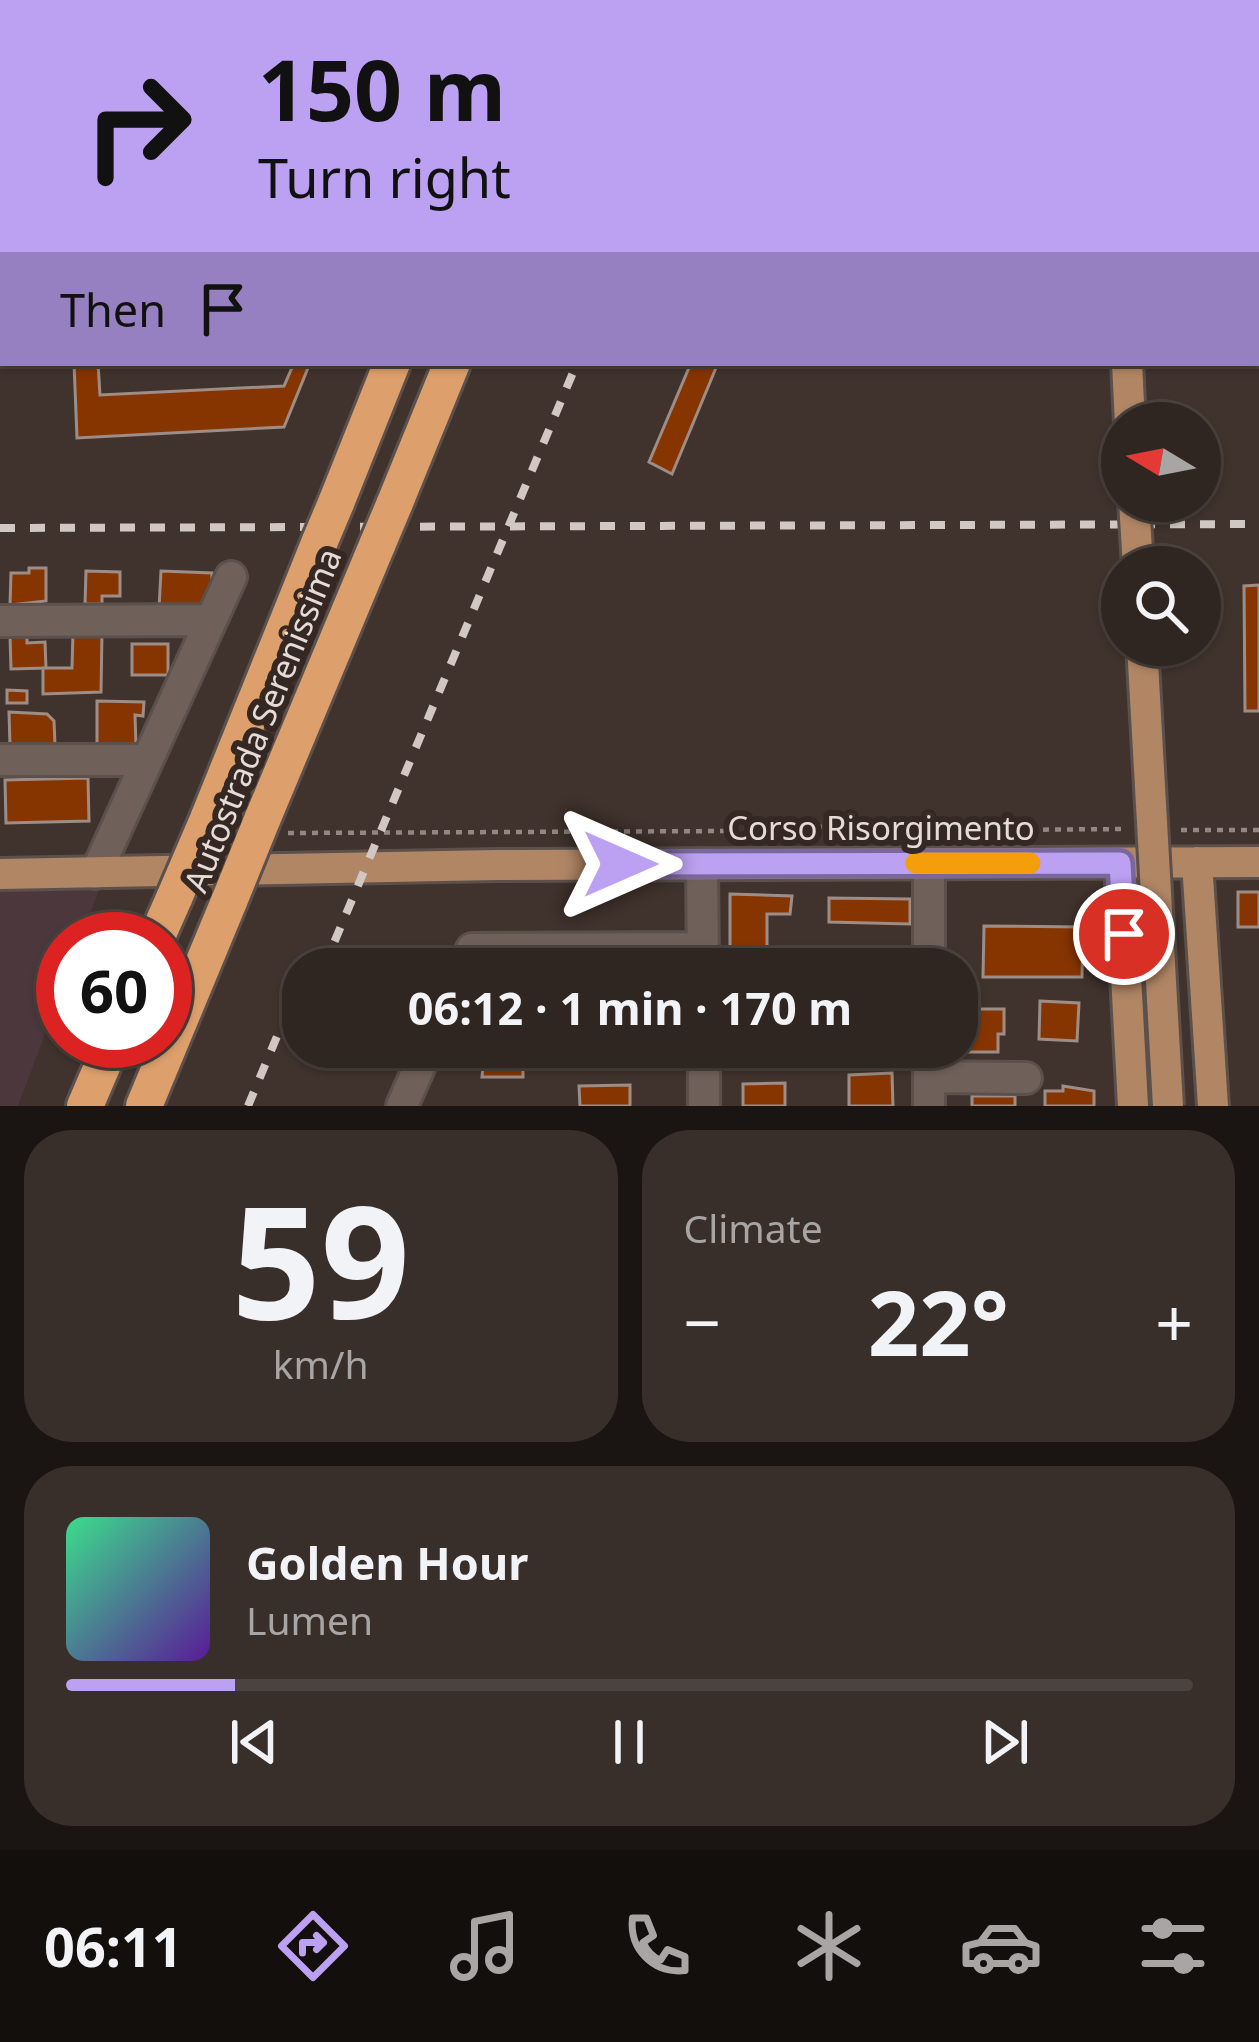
<!DOCTYPE html>
<meta charset="utf-8">
<style>
:root{--surface:#302621;--page:#382e2a;--text:#f1f3f6;--muted:#a8a5a5;--line:#4b433f;--accent:#bca0f2}
body{margin:0;font-family:"Noto Sans",sans-serif;background:var(--page);color:var(--text);height:100vh;display:flex;flex-direction:column;font-size:45px;white-space:nowrap}
*{box-sizing:border-box;margin:0}
p{font-size:39px;color:var(--muted)}
.icon{flex:none;width:66px;height:66px;fill:none;stroke:currentColor;stroke-width:2;stroke-linecap:round;stroke-linejoin:round}
.map{position:relative;height:1106px;overflow:hidden}
.side{display:flex;flex-direction:column;gap:24px;padding:24px;background:#1a1512;flex:1}
.side>*{flex:none}
.hud{position:absolute;left:0px;top:0px;width:1260px;height:366px;box-shadow:0 3px 9px #0004,0 0 0 3px var(--line);background:#bca0f2;color:#111;overflow:hidden}
.needle{width:78px;rotate:280deg}
.tools{position:absolute;left:1101px;top:402px;display:grid;gap:24px}
.tools a{display:grid;place-items:center;width:120px;height:120px;border-radius:50%;background:var(--surface);box-shadow:0 3px 9px #0004,0 0 0 3px var(--line);font-size:60px}
.speed{position:absolute;left:36px;top:912px;display:flex;gap:24px;font-size:60px;font-weight:700;text-align:center}
.speed>*{display:grid;place-content:center;width:156px;height:156px;border-radius:50%;background:var(--surface);box-shadow:0 3px 9px #0004,0 0 0 3px var(--line);line-height:1}
.speed .limit{border:18px solid #d22;background:#fff;color:#111}
.pin{position:absolute;display:grid;place-items:center;width:102px;height:102px;color:#fff;margin:-51px;border:6px solid #fff;border-radius:50%;box-shadow:0 3px 12px #0007}
.me{position:absolute;width:132px;margin:-66px;rotate:90deg;stroke-linejoin:round;filter:drop-shadow(0 0 9px #0008)}
.turn{display:flex;align-items:center;gap:42px;height:252px;padding:0 60px;font-size:54px}
.turn .icon{width:156px;height:156px;stroke-width:2.5}
.turn b{display:block;font-size:84px;line-height:102px}
.then{display:flex;align-items:center;height:114px;padding:0 60px;background:#0003;gap:24px;font-size:45px}
.big{font-size:90px;font-weight:700;line-height:1.1}
.side .widget{flex:1;display:flex;flex-direction:column;justify-content:center;gap:18px;min-width:0;padding:0 42px;border-radius:48px;background:var(--page)}
.side .dial{align-items:center;gap:0}
.dial b{font-size:156px;line-height:1}
.song{display:flex;align-items:center;gap:36px}
.cover{width:144px;height:144px;border-radius:18px;background:linear-gradient(135deg,hsl(150 70% 55%),hsl(270 70% 35%))}
.played{height:12px;border-radius:6px;background:linear-gradient(90deg,var(--accent) 15%,var(--line) 15%)}
.keys{display:flex;justify-content:space-around;direction:ltr}
.heat{display:flex;justify-content:space-between;align-items:center;font-size:66px;direction:ltr}
.side .tiles{flex:1;display:grid;gap:24px;grid-template-columns:1fr 1fr}
.widget:last-child{grid-column:span 2}
.trip{position:absolute;left:282px;top:948px;width:696px;height:120px;border-radius:48px;background:var(--surface);box-shadow:0 3px 9px #0004,0 0 0 3px var(--line);font-weight:700;line-height:120px;text-align:center}
.tab-bar{display:flex;height:192px;justify-content:space-around;align-items:center;background:#130f0d;color:var(--muted)}
.tab-bar .icon{width:84px;height:84px}
.tab-bar .active{color:var(--accent)}
.tab-bar b{font-size:54px;color:var(--text)}
.map>svg:first-child{display:block}
</style>
<div class="map">
<svg width="1259" height="1106" viewBox="0 0 1259 1106">
<rect width="100%" height="100%" fill="#40322c"/>
<path fill="#4b373c" d="M0,884h101l-20,55h-18v48l-45,119h-18z"/>
<path fill="#863501" stroke="#9d8d86" stroke-width="3" d="M87,0h91l1,3h-103z
M74,363h24l2,32 184,-9 10,-23h16l-26,64 -207,11z
M691,363h27l-46,111 -23,-12z
M29,568h17v33l-36,4 1,-32h18z
M86,571l34,1v24h-18v8h-17z
M161,571l51,2 -1,37 -52,-2z
M1259,585v126h-14l-1,-125z
M73,632h29l-1,60 -58,2v-26h29z
M10,636h17v7l18,-1 1,26 -35,1z
M132,644h36v31h-36z
M7,690l20,1v12h-20z
M97,701l47,1 -1,14 -8,-1 1,30 -39,1z
M9,712l38,2 7,7 1,24 -45,1z
M88,778l1,43 -83,2 -1,-43z
M1238,892h21v35h-21z
M730,894l62,2 -2,18h-23v55h-37z
M829,898l81,1v25l-81,-2z
M984,926l99,1 -1,50h-99z
M1040,1001l39,2 -2,38 -38,-2z
M957,1009h47v25h-6v18h-42z
M485,1047h44v17h-6v13h-41z
M892,1073l1,33h-44v-31z
M785,1083v23h-42v-22z
M630,1085v21h-50l-1,-20z
M1063,1086l31,5v15h-49v-15h18z
M972,1096h43v10h-43z"/>
<g fill="none" stroke-linecap="round" stroke-linejoin="round">
<g stroke="#5b504b" stroke-width="36">
<path id="minor" d="M408,0l5,3
M22,3l21,-3
M896,3l2,-3
M963,3l1,-3
M1031,3l2,-3
M0,197h3
M0,621l211,-1
M0,760h147
M929,863v106
M702,864l1,105
M96,873l135,-296
M463,969l9,-20 231,-1
M704,1047v59
M929,1047v59
M929,1077l97,1
M402,1106l26,-59"/>
</g>
<g stroke="#5b504b" stroke-width="36">
<path id="major" d="M1109,0v3
M1127,363l3,60
M1197,862l16,244
M1120,863l13,243
M0,874l497,-9 762,-3"/>
</g>
<g stroke="#5b504b" stroke-width="42">
<path id="highway" d="M535,3l1,-3
M597,3l2,-3
M336,503l56,-140
M394,505l58,-142
M208,819l112,-278
M262,820l116,-277
M156,939l19,-43
M85,1106l28,-65
M144,1106l86,-207"/>
</g>
<path stroke="#928782" stroke-width="4.5" stroke-dasharray="6 6" stroke-linecap="butt" d="M1181,830h78
M288,833l444,-2 213,-10 54,9 128,-1"/>
<use href="#minor" stroke="#6f6059" stroke-width="30"/>
<use href="#major" stroke="#b18665" stroke-width="30"/>
<use href="#highway" stroke="#dda06d" stroke-width="36"/>
<path stroke="#d1c7c3" stroke-width="8" stroke-dasharray="15 15" stroke-linecap="butt" d="M704,3l1,-3
M735,3l1,-3
M0,528l1259,-4
M323,969l254,-606
M248,1106l55,-132"/>
<g stroke="#5b504b" stroke-width="36" stroke-linecap="butt">
<path id="major-bridge" d="M1134,501l4,66
M1142,645l26,461"/>
</g>
<g stroke="#5b504b" stroke-width="42" stroke-linecap="butt">
<path id="highway-bridge" d="M320,541l16,-38
M378,543l16,-38
M175,896l33,-77
M230,899l32,-79"/>
</g>
<use href="#major-bridge" stroke="#b18665" stroke-width="30"/>
<use href="#highway-bridge" stroke="#dda06d" stroke-width="36"/>
</g>
<g fill="none" stroke-linecap="round" stroke-linejoin="round">
<g stroke="#7a689d" stroke-width="30">
<path id="route" d="M620,864l500,-1 4,71"/>
</g>
<use href="#route" stroke="#bca0f2" stroke-width="21"/>
<path stroke="#f59e0b" stroke-width="21" d="M916,863h114"/>
</g>
<g text-anchor="middle" dominant-baseline="central" stroke-width="12" stroke-linejoin="round" paint-order="stroke">
<g font-size="33" fill="#e5dcd8" stroke="#352822">
<text transform="translate(262 720) rotate(-68)">Autostrada Serenissima</text>
<text x="881" y="827">Corso Risorgimento</text>
</g>
</g>
</svg>
<div class="tools">
<a><svg class="needle" viewBox="-14 -14 28 28"><path d="M0-13l5 13h-10z" fill="#e53935"/><path d="M0 13l5-13h-10z" fill="#a8a5a5"/></svg></a>
<a><svg class="icon" aria-label="search" viewBox="0 0 24 24"><circle cx="10" cy="10" r="6"/><path d="M15 15l6 6"/></svg></a>
</div>
<div class="speed"><div class="limit">60</div></div>
<div class="pin" style="left:1124px;top:934px;background:#d93025"><svg class="icon" aria-label="arrive" viewBox="0 0 24 24"><path d="M6 21V4h12l-3 4 3 4H6"/></svg></div>
<svg class="me" style="left:620px;top:864px" viewBox="-20 -20 40 40"><path d="M0-17L14 15 0 8-14 15z" fill="#bca0f2" stroke="#fff" stroke-width="4"/></svg>
<div class="trip">06:12 · 1 min · 170 m</div>
<div class="hud">
<div class="turn"><svg class="icon" aria-label="right" viewBox="0 0 24 24"><path d="M7 20v-9h11M14 6l5 5-5 5"/></svg><div><b>150 m</b>Turn right</div></div>
<div class="then">Then<svg class="icon" aria-label="arrive" viewBox="0 0 24 24"><path d="M6 21V4h12l-3 4 3 4H6"/></svg></div>
</div>
</div>
<section class="side">
<div class="tiles">
<div class="widget dial"><b>59</b><p>km/h</p></div>
<div class="widget"><p>Climate</p>
<div class="heat"><a>−</a><b class="big">22°</b><a>+</a></div>
</div>
<div class="widget">
<div class="song"><i class="cover"></i><div><b>Golden Hour</b><p>Lumen</p></div></div>
<div class="played"></div>
<div class="keys"><svg class="icon" aria-label="previous" viewBox="0 0 24 24"><path d="M18 5L8 12l10 7zM5 5v14"/></svg><svg class="icon" aria-label="pause" viewBox="0 0 24 24"><path d="M8 5v14M16 5v14"/></svg><svg class="icon" aria-label="next" viewBox="0 0 24 24"><path d="M6 5l10 7-10 7zM19 5v14"/></svg></div>
</div>
</div>
</section>
<nav class="tab-bar">
<b>06:11</b>
<svg class="icon active" aria-label="directions" viewBox="0 0 24 24"><path d="M12 3l9 9-9 9-9-9zM9 14v-3h6M13 9l2 2-2 2"/></svg>
<svg class="icon" aria-label="music" viewBox="0 0 24 24"><path d="M9 18V5l10-2v13"/><circle cx="6" cy="18" r="3"/><circle cx="16" cy="16" r="3"/></svg>
<svg class="icon" aria-label="phone" viewBox="0 0 24 24"><path d="M5 4h4l2 5-3 2q2 4 5 5l2-3 5 2v4C11 20 4 13 5 4z"/></svg>
<svg class="icon" aria-label="climate" viewBox="0 0 24 24"><path d="M12 3v18M4 7l16 10M4 17L20 7"/></svg>
<svg class="icon" aria-label="car" viewBox="0 0 24 24"><path d="M5 17H2v-5l4-1 3-4h7l3 4 3 1v5h-3M9 17h6M6 11h13"/><circle cx="7" cy="17" r="2"/><circle cx="17" cy="17" r="2"/></svg>
<svg class="icon" aria-label="filters" viewBox="0 0 24 24"><path d="M4 7h16M4 17h16"/><circle cx="9" cy="7" r="2"/><circle cx="15" cy="17" r="2"/></svg>
</nav>
